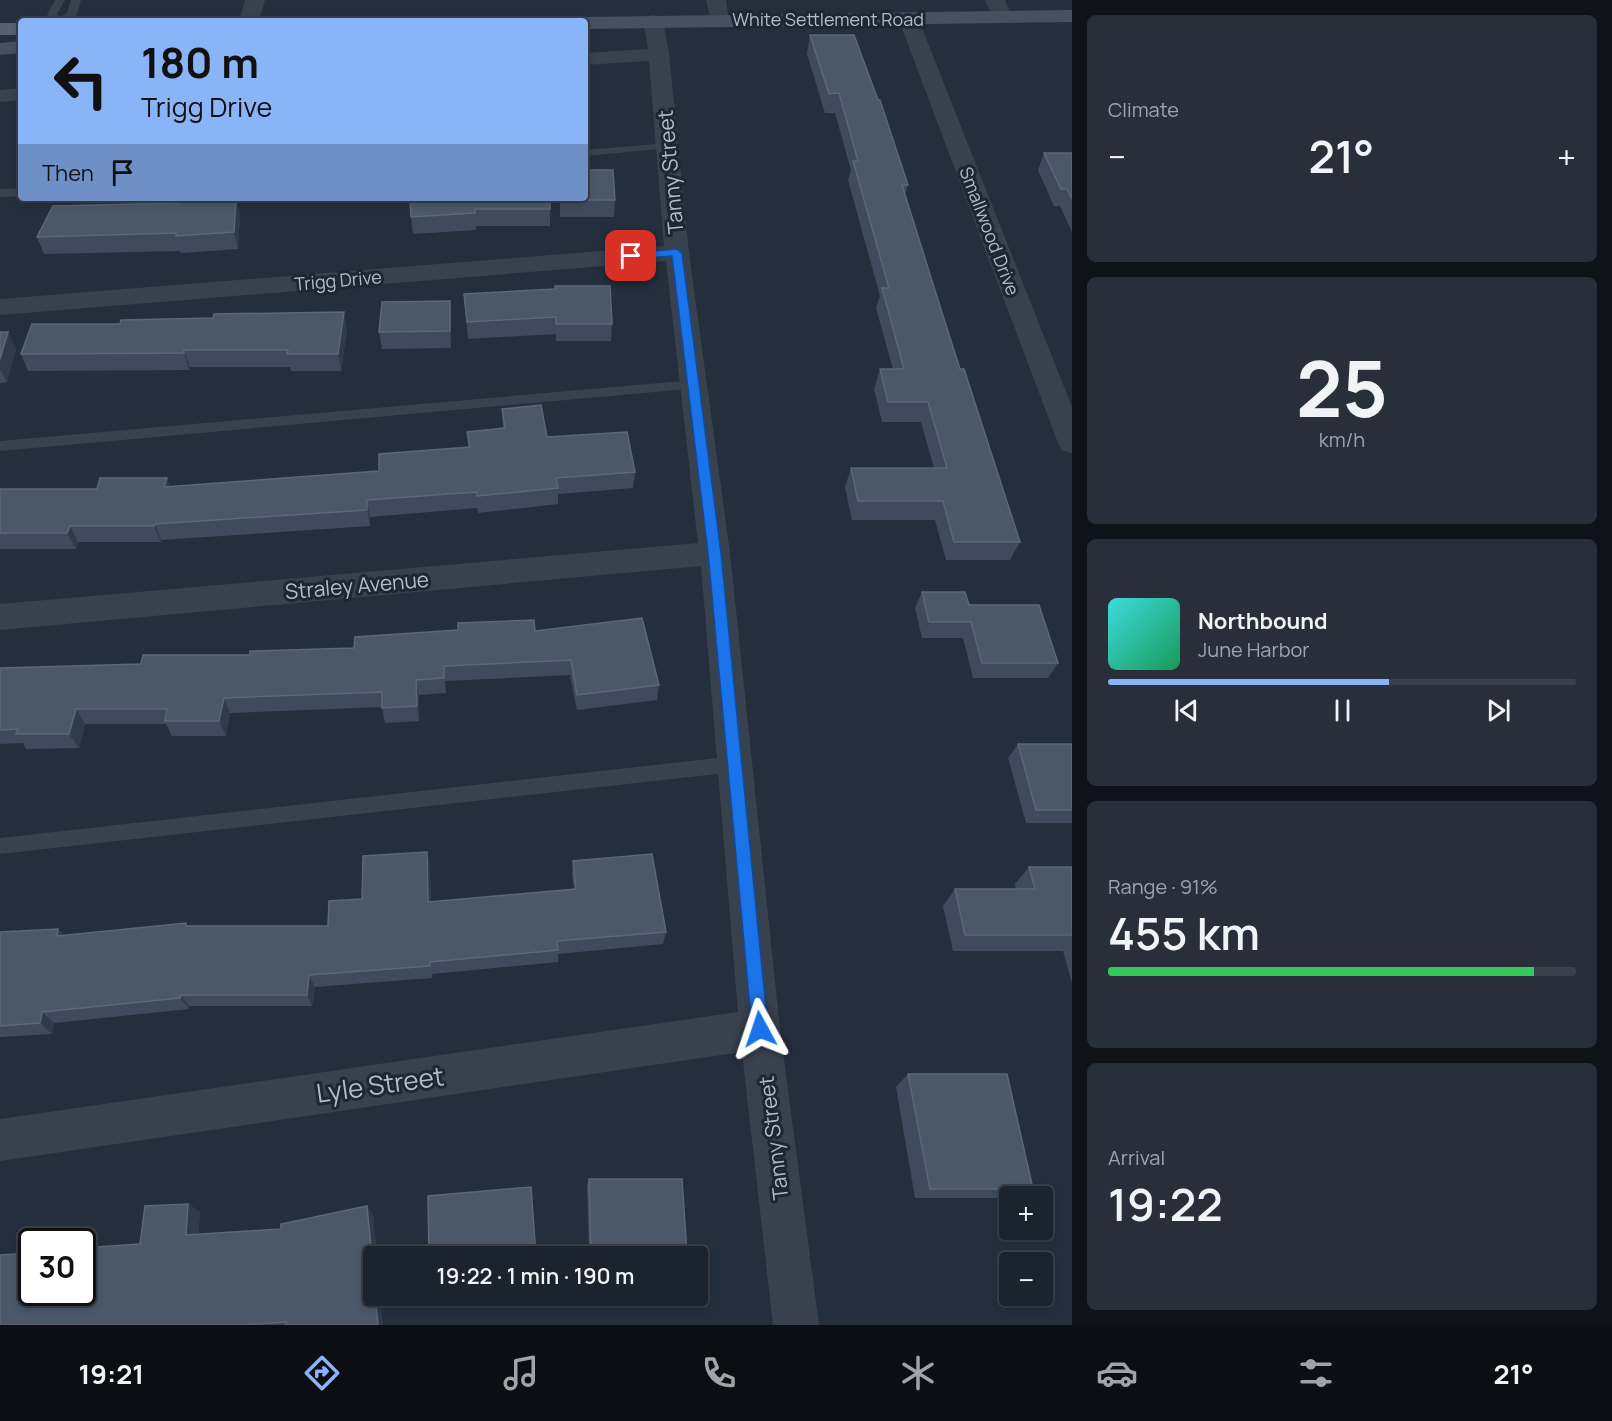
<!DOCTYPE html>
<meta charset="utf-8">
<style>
:root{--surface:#1b232e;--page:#282f3a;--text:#f1f3f6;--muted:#a0a4aa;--line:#39404a;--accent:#8ab4f8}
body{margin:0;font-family:Manrope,sans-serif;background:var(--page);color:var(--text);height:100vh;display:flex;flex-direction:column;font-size:22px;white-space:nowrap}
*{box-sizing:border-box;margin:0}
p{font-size:20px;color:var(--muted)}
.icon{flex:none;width:33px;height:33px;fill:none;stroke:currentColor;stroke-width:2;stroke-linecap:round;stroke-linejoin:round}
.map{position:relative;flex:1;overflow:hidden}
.details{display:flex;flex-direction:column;gap:15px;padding:15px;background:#0f1319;width:540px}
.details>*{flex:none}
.hud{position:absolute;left:18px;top:18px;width:570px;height:183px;border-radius:6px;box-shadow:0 3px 9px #0003,0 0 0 2px var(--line);background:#8ab4f8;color:#111;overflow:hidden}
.controls{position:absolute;left:999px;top:1186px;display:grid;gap:12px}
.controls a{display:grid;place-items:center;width:54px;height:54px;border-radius:6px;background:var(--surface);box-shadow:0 3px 9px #0003,0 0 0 2px var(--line);font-size:30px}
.speed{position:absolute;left:18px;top:1228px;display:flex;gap:12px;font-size:30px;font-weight:700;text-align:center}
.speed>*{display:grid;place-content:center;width:78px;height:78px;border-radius:50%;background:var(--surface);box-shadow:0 3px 9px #0003,0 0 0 2px var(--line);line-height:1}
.speed .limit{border:3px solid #111;border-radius:9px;background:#fff;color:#111}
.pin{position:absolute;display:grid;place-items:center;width:51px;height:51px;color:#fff;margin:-26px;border-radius:12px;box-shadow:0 3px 9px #0006}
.me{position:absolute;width:66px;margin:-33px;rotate:355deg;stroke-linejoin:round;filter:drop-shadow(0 0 4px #0008)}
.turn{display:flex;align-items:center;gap:21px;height:126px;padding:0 24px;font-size:27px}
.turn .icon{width:78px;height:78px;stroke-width:2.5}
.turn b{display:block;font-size:42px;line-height:51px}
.then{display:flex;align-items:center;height:57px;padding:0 24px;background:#0003;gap:12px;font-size:22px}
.big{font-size:45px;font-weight:600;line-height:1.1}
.details .card{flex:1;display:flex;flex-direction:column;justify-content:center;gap:9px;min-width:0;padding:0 21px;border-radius:9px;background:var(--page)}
.details .dial{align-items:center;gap:0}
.dial b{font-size:78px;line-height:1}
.song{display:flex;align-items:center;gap:18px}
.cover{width:72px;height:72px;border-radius:9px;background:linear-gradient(135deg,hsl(180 70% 55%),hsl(150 70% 35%))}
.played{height:6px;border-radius:3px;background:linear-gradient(90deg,var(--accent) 60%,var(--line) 60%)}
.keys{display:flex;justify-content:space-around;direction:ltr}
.heat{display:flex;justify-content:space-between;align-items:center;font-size:33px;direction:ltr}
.charge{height:9px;border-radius:4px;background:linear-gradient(90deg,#34c759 91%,var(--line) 0)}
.trip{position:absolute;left:363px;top:1246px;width:345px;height:60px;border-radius:6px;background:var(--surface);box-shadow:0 3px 9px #0003,0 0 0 2px var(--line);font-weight:600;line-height:60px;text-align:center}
.dock{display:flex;height:96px;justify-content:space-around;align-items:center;background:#0b0e12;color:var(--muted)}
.dock .icon{width:42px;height:42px}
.dock .active{color:var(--accent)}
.dock b{font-size:27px;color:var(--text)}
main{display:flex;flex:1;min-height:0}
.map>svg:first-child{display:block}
</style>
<main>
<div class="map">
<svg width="1072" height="1325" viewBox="0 0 1072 1325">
<rect width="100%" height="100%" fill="#242f3e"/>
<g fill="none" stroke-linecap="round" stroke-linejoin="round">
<path fill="#38414e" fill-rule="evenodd" d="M55,0h10l-8,14 3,3 7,-4 4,-13h10l-5,17 -8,4h-15l-6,-6z
M667,143l4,1v4l-86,8v-6z
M21,188v8l-21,1v-8z
M694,380l7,5 -2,3 -699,63v-10z
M735,756l6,3 3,5 -3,5 -6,3 -735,82v-16z"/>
<path fill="#38414e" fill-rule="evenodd" d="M245,0h20l-6,21h-20z
M706,0h20l3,20 -3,4h-14z
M985,0h20l7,17 -3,4h-14z
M908,12l7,2 3,4 154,389v46l-10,-3 -4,-7 -160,-425 3,-4z
M653,15l7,2 3,4 6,33 20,199 41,300 50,476 39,296h-46l-31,-273 -742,109v-42l738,-107 -37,-446 -701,64v-26l698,-61 -32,-282 -666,54v-16l664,-53 -15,-185 -64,4v-12l63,-4 -5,-28 3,-4z
M21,88v12l-21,2v-12z"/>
<path fill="#465061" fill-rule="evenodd" d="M1072,10v12l-487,7v-8h-9l9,-4z
M21,41v12l-21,2v-12z"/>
<path fill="#56606e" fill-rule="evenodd" d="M0,23h21v12h-21z"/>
</g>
<path fill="#3f4b5c" d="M810,35l98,150 -3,9 55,175 60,173 -10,18h-64l-11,-40h-83l-7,-33 6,-19h83l-13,-46h-39l-8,-33 6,-20h13l-17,-61 4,-12 -32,-116 3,-10 -16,-57h-10l-18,-59z
M1044,153h28v79l-12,-26h-6l-16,-36z
M236,198l4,16 -2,35 -57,4 -1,-2 -136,3 -7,-17 143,-34z
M550,198v28h-74v4l-63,4 -2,-17z
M560,198l55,2 -1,17h-54z
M464,294l148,30 -1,17h-55v-7l-88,5z
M450,301l1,17v30l-69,1 -3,-17z
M347,329l-6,42h-50l-1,-4h-100l-1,3 -161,1 -7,-17z
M0,332l16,17 -9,33 -7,1z
M502,409l45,28 88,35 -2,16 -75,6v10l-80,9 -1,-5 -107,9v9l-209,14v2h-83l-2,7h-76v-60h97l73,-2 209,-16 89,-24 -1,-15 36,-3z
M922,592l47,13 89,58 -10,15h-75l-10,-40h-41l-7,-30z
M535,631l124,54 -2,15 -80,10 -7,-35 -125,6 1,12 -27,2v26l-34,2 -3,-16 -152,6 -4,23h-54l-6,-12h-81l-6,24 -53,1 -3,-6 -23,1v-76l141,-4 109,-9 104,-7z
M1018,744h54v79h-46l-18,-65z
M427,852l3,14 1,36 143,-13 -2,-14 1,-14 93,71 -3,12 -105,10v8l-126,12v4l-117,9 -3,19h-123v3l-135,14 -2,11 -52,3v-105l58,-3 6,6 124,-9h140z
M1029,867h43v116l-9,-32h-110l-10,-45 12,-17h61l-1,-5z
M908,1074l125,115 -15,8h-8v1h-95l-19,-111z
M589,1179l98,75 -2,3h-96l-2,-71z
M188,1204l12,8 -2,23 83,-6 86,-23 6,9 4,42h-3l9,68h-383l140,-81z"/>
<path fill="#2f3b4b" d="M236,198l4,16 -2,35 -4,-17z
M450,301l1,17v30l-1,-17z
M344,312l3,17 -6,42 -3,-17z
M8,332l8,17 -9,33 -7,-13v-10z
M184,350l6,17 -1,3 -5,-17z
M167,478l6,16 -9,-7z
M367,500l3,17v9l-3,-16z
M155,524l6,16v2l-7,-16z
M70,526l8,16 -2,7 -9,-16z
M416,680l3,15v26l-2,-15z
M224,698l6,15 -4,23 -7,-15z
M76,709l9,15 -6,24 -10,-14z
M427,852l3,14 1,49 -3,-13z
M58,929l12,13 -13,-6z
M309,975l6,12 -3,19 -5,-11z
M181,995l8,11v3l-9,-11z
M42,1012l12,11 -2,11 -12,-11z
M188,1204l12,8 -2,31 -12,-8z
M367,1206l6,9 4,42h-3v21z
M375,1296h5l3,29h-5z"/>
<path fill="#4b5868" stroke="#5c6777" stroke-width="1.5" d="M810,35h44l24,65h2l28,85h-6l36,115 22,69h4l56,173h-66l-11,-41h-85l-7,-33h96l-19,-66h-40l-8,-33h24l-22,-81h7l-36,-127h5l-19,-68 -10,1z
M1044,153h28v46l-5,-10h-6z
M585,170h28l2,30h-55v-2h25z
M213,198h23l-2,34 -58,4v-3l-139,4 16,-31 127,-3 1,-3z
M410,198h140v11h-75v4l-64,4z
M555,286h55l2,38h-56v-7l-89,5 -3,-28 91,-5z
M450,301v30l-71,1 3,-30z
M344,312l-6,42h-51l1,-4h-104v3l-163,1 11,-30h88l1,-4 92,-2 1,-4z
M0,332h8l-8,27z
M541,405l6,32 80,-5 8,40 -79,6 2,10 -81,8 -1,-4 -109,8v10l-212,14 -1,2h-84l-3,7h-67v-44h97l3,-11h67l-3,9 215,-16v-17l91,-7 -3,-15 38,-4 -3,-19z
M922,592h43l4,13h70l19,58h-76l-11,-41h-42z
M642,618l17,67 -82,10 -6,-35 -127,6v12l-28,2 1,26 -35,2v-16l-158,6 -5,23h-54l2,-12h-91l-7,25h-53l2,-5 -18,1v-62l141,-4 2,-9h107v-4l104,-3 1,-11 103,-7v-7l76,-3 1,11z
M1018,744h54v66h-36z
M427,852l1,50 148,-13 -3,-28 79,-7 14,78 -109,9 1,9 -128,12v4l-121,9 -2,20h-126l-1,3 -138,14 -2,11 -40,3v-94l58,-3 -1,7 129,-13v3h142l1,-25 33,-2 1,-43z
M1029,867h43v68h-107l-10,-46h80z
M908,1074h99l26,115h-103z
M589,1179h93l5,75h-96z
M531,1187l5,70h-107l-1,-61z
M188,1204l-2,31 95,-6v-5l86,-18 7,72v18h1l3,29h-92v-3l-43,3h-243v-70l32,-2v40h50v-45l58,-4 5,-38z"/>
<path fill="#1a73e8" stroke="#114b97" stroke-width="1.5" d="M677,249l5,4 39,300 47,476 -2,6 -6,2 -6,-2 -2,-6 -44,-476 -36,-297 -41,3 -5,-3 5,-3z"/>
<g text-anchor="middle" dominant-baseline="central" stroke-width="6" stroke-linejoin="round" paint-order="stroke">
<g font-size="18" fill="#b4bcc9" stroke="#1d2633">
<text x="828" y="19">White Settlement Road</text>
<text transform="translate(990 231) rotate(69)">Smallwood Drive</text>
<text transform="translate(338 280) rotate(-5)">Trigg Drive</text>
</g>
<g font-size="21" fill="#b4bcc9" stroke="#1d2633">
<text transform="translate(670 172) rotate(-95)">Tanny Street</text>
<text transform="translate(357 585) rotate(-5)">Straley Avenue</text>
<text transform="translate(773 1138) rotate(-97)">Tanny Street</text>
</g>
<g font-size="26" fill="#b4bcc9" stroke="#1d2633">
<text transform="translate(380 1084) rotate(-8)">Lyle Street</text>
</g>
</g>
</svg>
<div class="controls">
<a>+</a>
<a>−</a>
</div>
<div class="speed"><div class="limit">30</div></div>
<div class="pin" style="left:631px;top:256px;background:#d93025"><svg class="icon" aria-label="arrive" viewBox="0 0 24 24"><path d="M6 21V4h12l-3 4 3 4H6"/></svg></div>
<svg class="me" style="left:760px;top:1029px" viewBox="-20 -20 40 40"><path d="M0-17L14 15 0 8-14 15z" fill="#1a73e8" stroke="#fff" stroke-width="4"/></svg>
<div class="trip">19:22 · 1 min · 190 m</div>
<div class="hud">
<div class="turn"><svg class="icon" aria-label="left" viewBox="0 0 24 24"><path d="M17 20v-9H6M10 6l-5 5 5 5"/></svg><div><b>180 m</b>Trigg Drive</div></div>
<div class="then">Then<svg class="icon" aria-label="arrive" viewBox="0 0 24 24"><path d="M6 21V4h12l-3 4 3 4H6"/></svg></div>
</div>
</div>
<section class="details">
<div class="card"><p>Climate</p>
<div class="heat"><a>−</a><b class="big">21°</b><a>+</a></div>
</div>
<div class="card dial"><b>25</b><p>km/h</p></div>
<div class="card">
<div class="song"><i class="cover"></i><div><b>Northbound</b><p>June Harbor</p></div></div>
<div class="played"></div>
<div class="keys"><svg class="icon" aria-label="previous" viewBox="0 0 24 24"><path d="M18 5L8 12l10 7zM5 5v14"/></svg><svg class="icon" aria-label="pause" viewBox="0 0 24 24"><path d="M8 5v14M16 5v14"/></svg><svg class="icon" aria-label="next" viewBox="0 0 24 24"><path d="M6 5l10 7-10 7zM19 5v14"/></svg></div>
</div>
<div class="card"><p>Range · 91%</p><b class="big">455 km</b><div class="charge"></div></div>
<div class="card"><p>Arrival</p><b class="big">19:22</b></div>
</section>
</main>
<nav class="dock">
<b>19:21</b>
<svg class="icon active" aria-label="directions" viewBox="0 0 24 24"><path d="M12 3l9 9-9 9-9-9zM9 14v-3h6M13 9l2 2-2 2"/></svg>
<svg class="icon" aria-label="music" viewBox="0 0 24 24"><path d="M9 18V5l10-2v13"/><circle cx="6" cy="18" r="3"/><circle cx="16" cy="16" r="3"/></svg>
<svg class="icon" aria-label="phone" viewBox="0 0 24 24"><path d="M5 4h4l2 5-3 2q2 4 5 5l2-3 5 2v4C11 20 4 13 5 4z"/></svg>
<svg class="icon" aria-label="climate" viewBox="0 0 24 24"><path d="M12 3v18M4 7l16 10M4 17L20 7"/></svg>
<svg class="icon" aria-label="car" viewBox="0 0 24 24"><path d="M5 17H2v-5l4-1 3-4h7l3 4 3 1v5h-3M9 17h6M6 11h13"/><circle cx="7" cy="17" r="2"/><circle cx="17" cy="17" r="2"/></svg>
<svg class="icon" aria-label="filters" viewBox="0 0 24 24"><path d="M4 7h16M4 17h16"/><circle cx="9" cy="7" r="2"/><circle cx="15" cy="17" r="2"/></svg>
<b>21°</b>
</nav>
